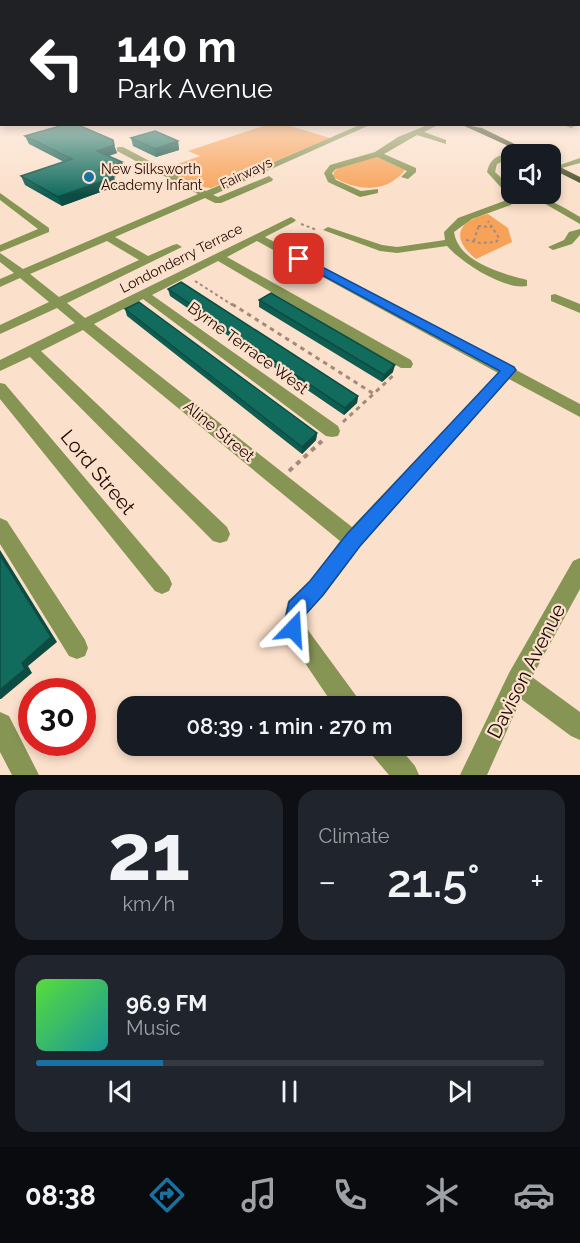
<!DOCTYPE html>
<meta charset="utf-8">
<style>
:root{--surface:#171b24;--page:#20242c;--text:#f1f3f6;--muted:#9ea1a6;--line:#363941;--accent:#1a71a1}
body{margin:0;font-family:Raleway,sans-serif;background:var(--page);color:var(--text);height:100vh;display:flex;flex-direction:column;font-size:22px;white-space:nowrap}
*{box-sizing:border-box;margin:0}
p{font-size:20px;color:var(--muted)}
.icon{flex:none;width:33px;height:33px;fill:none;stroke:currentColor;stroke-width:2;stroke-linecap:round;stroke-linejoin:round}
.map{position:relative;height:775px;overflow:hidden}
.drawer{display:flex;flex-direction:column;gap:15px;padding:15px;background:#0d0f14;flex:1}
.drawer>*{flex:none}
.top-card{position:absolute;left:0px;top:0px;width:580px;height:126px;box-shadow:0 3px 9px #0003;background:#202124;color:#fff;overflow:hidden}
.fabs{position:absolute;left:501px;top:144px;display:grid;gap:12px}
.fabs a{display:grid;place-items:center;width:60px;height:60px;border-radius:12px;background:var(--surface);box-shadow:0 3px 9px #0003;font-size:30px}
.speed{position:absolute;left:18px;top:678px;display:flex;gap:12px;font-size:30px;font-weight:700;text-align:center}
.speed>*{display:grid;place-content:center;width:78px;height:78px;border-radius:50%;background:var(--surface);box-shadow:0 3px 9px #0003;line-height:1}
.speed .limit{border:9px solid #d22;background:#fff;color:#111}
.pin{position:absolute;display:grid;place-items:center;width:51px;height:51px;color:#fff;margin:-26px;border-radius:12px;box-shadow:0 3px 9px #0006}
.me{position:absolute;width:66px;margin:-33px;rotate:20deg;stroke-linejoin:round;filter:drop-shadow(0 0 4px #0008)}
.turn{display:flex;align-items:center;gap:21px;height:126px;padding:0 18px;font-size:27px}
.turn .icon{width:78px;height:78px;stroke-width:2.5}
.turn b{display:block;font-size:42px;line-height:51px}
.big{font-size:45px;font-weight:600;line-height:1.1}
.drawer .widget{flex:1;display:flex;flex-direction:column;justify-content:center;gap:9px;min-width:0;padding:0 21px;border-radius:18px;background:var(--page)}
.drawer .dial{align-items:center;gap:0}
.dial b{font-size:78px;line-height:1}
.song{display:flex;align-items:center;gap:18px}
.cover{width:72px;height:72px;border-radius:9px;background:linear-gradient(135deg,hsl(110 70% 55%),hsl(180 70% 35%))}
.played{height:6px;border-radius:3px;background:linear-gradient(90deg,var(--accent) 25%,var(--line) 25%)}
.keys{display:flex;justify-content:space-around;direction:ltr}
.heat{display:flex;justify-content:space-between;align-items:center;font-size:33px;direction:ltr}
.drawer .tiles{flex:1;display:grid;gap:15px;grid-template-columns:1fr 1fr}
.widget:last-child{grid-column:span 2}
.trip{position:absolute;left:117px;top:696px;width:345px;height:60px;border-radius:18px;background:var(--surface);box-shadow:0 3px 9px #0003;font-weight:600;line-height:60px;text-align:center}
.menu{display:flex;height:96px;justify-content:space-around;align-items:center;background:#090b0e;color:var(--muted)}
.menu .icon{width:42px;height:42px}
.menu .selected{color:var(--accent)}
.menu b{font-size:27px;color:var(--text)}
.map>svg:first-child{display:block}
</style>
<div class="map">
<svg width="580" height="775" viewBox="0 0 580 775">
<rect width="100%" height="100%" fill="#fbe0cb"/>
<path fill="#f7a259" d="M266,125h21l43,13 -119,50 -11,-1 -39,-17 39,-14 -12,-5z
M375,156l30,14c-19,24 -48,21 -72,7l1,-5 5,-5z
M488,214l20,14 4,14 -36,17c-25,-20 -20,-38 12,-45z"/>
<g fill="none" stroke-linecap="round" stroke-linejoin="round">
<path stroke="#a48a7a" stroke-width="2" stroke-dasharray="3 3" stroke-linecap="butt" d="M301,224l16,6
M478,226l14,1
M466,240l14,3 16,-1 3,-4 -11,-17
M474,241l5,-16
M195,281l39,25"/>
<path stroke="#a48a7a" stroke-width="3" stroke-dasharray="4.5 4.5" stroke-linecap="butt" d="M232,304l142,90
M343,422l52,-48"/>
<path stroke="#a48a7a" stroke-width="4" stroke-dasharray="5 5" stroke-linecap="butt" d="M289,471l33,-30"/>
<path fill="#869454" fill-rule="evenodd" d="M0,100h2v4h-2z
M362,124h10l-159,71 5,2 51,-21 4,3 -1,2 -51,22h-6l-10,-5 -90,39 33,19 25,-11 4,-1 5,3 -115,56 18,15 206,-101 5,3 -2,2 -29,15 242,128 7,1 2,4 64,34v13l-71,-38 -149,168 -36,48 -18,19 -1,12 52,71 3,9h-26l-52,-77 6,-28 22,-20 30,-40 -257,-211 -42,21 186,176 3,7 -3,7 -7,2 -7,-2 -183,-184 -30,14v-11l75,-37 -18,-15 -57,26v-9l49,-23 -29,-24 -20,9v-8l14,-6 -14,-11v-9l23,16 175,-75 -81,-43v-4h6l83,44zM107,241l32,19 -80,37 -29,-23zM257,241l241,132 -146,154 -258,-203 49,-25 183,137 6,1 6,-1 2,-5 -2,-5 -186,-131 66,-34 183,107h10l2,-4 -2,-4 -184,-103z
M430,124h10l-16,8 22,8v4l-29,-9 -33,19 32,14v4l-8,7 -7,-2 6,-6 -30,-14 -41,12 -4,4 4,7 25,11 17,-2v4l-18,4 -32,-15 -4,-9 6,-8 45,-13 23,-15z
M561,124h12l2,2 -4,2z
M512,153l4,1h-4v3l-15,7 -2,8 17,16v6c29,0 43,8 68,23v7l-38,-22 -27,-5 -4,8 -39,14 -18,13c4,30 49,42 73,48v6c-23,4 -65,-23 -80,-40l-50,7 -17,-2 -57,-21 5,-3 54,18 15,2 48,-7 -1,-8 14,-14 46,-17 2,-8 -19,-21c3,-14 11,-17 25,-19z
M580,158v5l-22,6 -4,-2z
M0,193l49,35v4l-49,20v-7l38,-16 -38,-29z
M580,229v6l-8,9 -19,6 -5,-3 16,-7 5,-8z
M555,294l25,10v9l-29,-12v-6z
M0,383l5,1 164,193 3,7 -3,7 -7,3 -7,-3 -155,-192z
M0,518l7,3 78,119 3,8 -3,8 -8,3 -8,-3 -69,-112z
M580,558v31l-48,88 48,35v28l-9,-4 -50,-37 -34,76h-27l49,-102 64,-112z
M0,712l9,4 30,59h-27l-12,-23z
M368,746h30l17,20 4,9h-30l-17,-20z"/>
<path fill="#414a1d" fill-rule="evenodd" d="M460,124l22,4 53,26h-9z
M550,162l30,15v6l-30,-15z"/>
</g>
<path fill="#0f5d51" d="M25,136l89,9 3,8 -8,3 13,6 2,9 -13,4 6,11 -55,20 -37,-21 -4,-9 43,-14 -35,-18z
M131,138l47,3 1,9 -23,7 -23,-11z
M168,289l190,107 -1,7 -13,12 -174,-119z
M259,300l134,72 -11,10 -123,-75z
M125,309l192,124 -1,7 -14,14 -175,-138z"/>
<path fill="#0c4c42" d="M178,141l1,9 -23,7 -1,-8z
M114,145l3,8 -18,6 -2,-8z
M122,162l2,9 -22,8 -3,-9z
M114,177l3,9 -55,20 -4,-9z
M395,365l-2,7 -11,10 2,-7z
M358,396l-1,7 -13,12 1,-7z
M317,433l-1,7 -14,14v-7z
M0,550l57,92 -29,24 4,7 -31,26h-1v-9l22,-27 -22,-108z"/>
<path fill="#116c5e" stroke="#0c4c42" stroke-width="1.5" d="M67,124h9l37,16 1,5 -17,6 25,11 -23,8 15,7 -56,20 -37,-21 51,-17 -47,-23z
M155,131l23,10 -23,8 -24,-11z
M181,282l177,114 -13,12 -177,-119z
M271,293l124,72 -11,10 -125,-75z
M139,302l178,131 -15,14 -177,-138z
M0,555l51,82 -29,26 3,6 -25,21z"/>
<linearGradient id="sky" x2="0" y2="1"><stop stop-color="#89c2f1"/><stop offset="0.44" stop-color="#fdf1e8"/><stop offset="1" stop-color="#fdf1e8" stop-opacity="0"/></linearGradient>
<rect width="580" height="195" fill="url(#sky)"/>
<path fill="#1a73e8" stroke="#114b97" stroke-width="1.5" d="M296,257h7l211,110 2,3 -156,176 -37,49 -17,19 -6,23 -7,3 -7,-3 -3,-8 6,-27 21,-21 37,-47 153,-163 -204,-110z"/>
<circle fill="#1a71a1" stroke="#fbe0cb" stroke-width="2" cx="89" cy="177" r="6"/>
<g text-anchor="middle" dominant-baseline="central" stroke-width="4.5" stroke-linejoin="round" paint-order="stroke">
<g font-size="14" fill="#200800" stroke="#fbe0cb" text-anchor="start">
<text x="101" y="169">New Silksworth<tspan x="101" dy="16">Academy Infant</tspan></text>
</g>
<g font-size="14" fill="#200800" stroke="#fbe0cb">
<text transform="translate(246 173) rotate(-25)">Fairways</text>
<text transform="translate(181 258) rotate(-27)">Londonderry Terrace</text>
</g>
<g font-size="16" fill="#200800" stroke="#fbe0cb">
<text transform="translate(248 348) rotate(36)">Byrne Terrace West</text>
<text transform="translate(219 431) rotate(39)">Aline Street</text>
</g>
<g font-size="20" fill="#200800" stroke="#fbe0cb">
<text transform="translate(98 472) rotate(50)">Lord Street</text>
<text transform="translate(526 671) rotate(-63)">Davison Avenue</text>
</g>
</g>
</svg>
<div class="fabs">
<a><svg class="icon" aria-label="sound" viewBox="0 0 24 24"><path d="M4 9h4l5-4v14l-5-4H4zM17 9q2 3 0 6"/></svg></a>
</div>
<div class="speed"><div class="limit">30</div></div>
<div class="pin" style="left:299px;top:259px;background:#d93025"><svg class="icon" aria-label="arrive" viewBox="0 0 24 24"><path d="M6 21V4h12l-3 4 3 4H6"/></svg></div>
<svg class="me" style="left:293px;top:629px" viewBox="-20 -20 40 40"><path d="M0-17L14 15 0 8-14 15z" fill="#1a73e8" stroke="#fff" stroke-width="4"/></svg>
<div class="trip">08:39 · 1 min · 270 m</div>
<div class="top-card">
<div class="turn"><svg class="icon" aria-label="left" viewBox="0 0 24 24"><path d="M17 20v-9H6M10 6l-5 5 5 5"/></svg><div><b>140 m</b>Park Avenue</div></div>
</div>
</div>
<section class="drawer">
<div class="tiles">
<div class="widget dial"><b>21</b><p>km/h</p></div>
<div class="widget"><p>Climate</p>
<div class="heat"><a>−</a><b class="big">21.5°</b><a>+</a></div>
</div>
<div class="widget">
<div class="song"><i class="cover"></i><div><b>96.9 FM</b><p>Music</p></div></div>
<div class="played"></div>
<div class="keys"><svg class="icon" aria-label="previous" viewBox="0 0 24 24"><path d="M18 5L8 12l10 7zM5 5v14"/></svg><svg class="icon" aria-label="pause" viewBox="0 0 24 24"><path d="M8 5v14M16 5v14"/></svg><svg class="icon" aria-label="next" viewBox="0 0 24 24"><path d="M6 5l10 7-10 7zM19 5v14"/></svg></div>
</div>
</div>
</section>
<nav class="menu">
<b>08:38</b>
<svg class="icon selected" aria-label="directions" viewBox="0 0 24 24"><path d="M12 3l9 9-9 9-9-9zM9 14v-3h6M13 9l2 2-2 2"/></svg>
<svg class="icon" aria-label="music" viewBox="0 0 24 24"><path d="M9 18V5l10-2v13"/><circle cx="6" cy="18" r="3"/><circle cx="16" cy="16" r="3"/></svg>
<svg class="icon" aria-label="phone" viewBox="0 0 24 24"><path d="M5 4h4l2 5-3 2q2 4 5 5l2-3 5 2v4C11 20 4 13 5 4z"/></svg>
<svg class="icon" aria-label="climate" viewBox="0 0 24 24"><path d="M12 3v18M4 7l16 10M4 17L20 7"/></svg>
<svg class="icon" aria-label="car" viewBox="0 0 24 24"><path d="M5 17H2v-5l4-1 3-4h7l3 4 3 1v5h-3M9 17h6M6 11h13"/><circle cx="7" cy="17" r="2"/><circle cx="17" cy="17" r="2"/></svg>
</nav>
